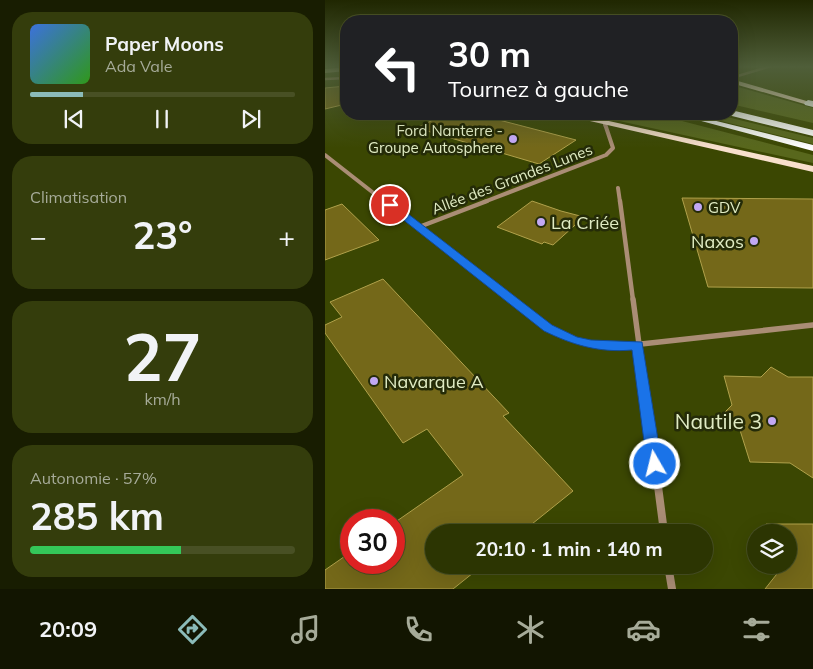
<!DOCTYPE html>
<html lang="fr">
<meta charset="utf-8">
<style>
:root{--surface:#2c3502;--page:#343d0c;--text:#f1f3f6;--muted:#a6ab99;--line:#485024;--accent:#8bbbb9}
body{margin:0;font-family:Mulish,sans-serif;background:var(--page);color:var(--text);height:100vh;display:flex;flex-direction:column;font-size:19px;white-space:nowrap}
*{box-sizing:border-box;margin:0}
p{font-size:16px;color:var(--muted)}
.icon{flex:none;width:28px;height:28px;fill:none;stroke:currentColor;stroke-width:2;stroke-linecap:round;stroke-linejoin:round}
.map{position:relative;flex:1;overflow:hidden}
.sheet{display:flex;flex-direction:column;gap:12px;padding:12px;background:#181d01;width:325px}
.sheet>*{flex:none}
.guide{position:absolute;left:15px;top:15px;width:398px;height:105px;border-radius:20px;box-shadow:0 5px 20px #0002,0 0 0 1px var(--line);background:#202124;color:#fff;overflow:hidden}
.buttons{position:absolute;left:422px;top:524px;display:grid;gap:10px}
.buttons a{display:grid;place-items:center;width:50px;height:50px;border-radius:50%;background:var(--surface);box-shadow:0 5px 20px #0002,0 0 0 1px var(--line);font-size:25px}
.speed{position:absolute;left:15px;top:509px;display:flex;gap:10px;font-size:25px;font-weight:700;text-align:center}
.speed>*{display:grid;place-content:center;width:65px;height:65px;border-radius:50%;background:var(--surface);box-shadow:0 5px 20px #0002,0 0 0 1px var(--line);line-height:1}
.speed .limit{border:8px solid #d22;background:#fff;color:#111}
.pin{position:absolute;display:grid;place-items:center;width:42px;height:42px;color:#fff;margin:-21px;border:2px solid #fff;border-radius:50%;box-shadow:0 1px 5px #0007}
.me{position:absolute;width:55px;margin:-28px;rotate:352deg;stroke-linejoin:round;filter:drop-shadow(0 0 4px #0008)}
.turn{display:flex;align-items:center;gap:18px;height:105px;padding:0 25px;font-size:22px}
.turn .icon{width:65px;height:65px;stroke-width:2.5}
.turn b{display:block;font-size:35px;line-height:42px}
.big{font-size:38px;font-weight:700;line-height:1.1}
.sheet .widget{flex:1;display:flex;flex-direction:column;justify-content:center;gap:8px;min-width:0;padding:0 18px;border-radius:20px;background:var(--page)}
.sheet .dial{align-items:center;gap:0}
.dial b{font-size:65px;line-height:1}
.song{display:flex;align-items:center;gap:15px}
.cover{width:60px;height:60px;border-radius:8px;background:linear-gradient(135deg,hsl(220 70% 55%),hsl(110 70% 35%))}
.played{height:5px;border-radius:2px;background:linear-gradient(90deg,var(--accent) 20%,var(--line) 20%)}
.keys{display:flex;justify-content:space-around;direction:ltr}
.heat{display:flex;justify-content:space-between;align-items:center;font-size:28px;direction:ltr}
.charge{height:8px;border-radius:4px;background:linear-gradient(90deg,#34c759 57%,var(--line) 0)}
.trip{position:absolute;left:100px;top:524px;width:288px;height:50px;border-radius:25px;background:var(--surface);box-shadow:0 5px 20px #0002,0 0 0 1px var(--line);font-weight:700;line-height:50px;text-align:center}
.menu{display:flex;height:80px;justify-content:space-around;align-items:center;background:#121501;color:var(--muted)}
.menu .icon{width:35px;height:35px}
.menu .active{color:var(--accent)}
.menu b{font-size:22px;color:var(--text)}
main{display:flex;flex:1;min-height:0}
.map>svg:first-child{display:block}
</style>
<main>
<section class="sheet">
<div class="widget">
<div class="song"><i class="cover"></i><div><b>Paper Moons</b><p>Ada Vale</p></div></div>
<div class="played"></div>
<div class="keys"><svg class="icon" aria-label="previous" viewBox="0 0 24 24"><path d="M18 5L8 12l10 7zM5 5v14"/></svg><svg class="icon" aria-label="pause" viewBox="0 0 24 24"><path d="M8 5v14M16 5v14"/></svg><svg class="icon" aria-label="next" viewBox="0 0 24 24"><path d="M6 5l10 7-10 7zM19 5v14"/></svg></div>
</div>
<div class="widget"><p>Climatisation</p>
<div class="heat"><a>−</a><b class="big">23°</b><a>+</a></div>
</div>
<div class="widget dial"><b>27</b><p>km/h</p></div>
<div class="widget"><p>Autonomie · 57%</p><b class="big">285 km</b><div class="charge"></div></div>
</section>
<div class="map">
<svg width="488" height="589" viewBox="0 0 488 589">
<rect width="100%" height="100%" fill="#3b4702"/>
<path fill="#58671c" d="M406,85l82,23v15l-82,-19z
M262,114h68l158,41v8z
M368,114h22l98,24v6z"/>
<path fill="#746819" stroke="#b0a14b" d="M21,86v18l-21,5v-21z
M120,114h31l100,26 -37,24 -122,-36z
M357,198l131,1v89l-105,-1z
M207,201l29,10 23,6 -31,28 -9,-3 -2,2 -45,-17z
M17,204l37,36 -54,20v-50z
M58,279l126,134 -6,3 70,75 -51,41h-88v33h49l-30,24h-128v-19l26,-18v10h43v-39l69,-48 -36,-46 -24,14 -78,-110v-8l17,-8 -12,-15z
M446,367l17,10h25v101l-23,-15 -40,-1 -11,-35 -17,-12 10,-10 -8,-29 37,1z
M441,524h47v65h-48l15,-19 -2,-5h11v-33h-20z"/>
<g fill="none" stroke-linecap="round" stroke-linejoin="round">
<path stroke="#aa8d75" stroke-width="2.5" d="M406,78l40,-12
M0,79l21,-1
M279,123l1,3"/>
<path stroke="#aa8d75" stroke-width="4" d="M0,155l60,47
M293,188l2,14
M159,202l122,-47 7,-7 -8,-24"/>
<path stroke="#aa8d75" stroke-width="4.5" d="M59,201l128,99
M295,201l13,99
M94,227l68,-26"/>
<path stroke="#aa8d75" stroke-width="5.5" d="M185,299l38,29 25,12 41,7 199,-22
M308,299l17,128"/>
<path stroke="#aa8d75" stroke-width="8" d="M325,425l14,107
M343,565l4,24"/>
<path fill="#f8e0cd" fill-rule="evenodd" d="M21,67v4l-21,2v-4z
M406,79l79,23 1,1 -3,2 -77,-22z
M240,114h12l236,52v6l-245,-56z"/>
<path fill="#fff" fill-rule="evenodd" d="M483,100l5,1v6l-8,-2 -1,-2z
M406,110l82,20v6l-85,-21 3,-1z
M350,114h13l125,31v6z"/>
</g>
<linearGradient id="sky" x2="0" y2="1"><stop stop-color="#202701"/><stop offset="0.45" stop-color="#4f5e39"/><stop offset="1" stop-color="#4f5e39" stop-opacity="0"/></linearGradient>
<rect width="488" height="148" fill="url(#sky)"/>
<path fill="#1a73e8" stroke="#114b97" d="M62,203h7l158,122 25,12 14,3 51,2 20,122 -2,4 -5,3 -6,-3 -2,-4 -15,-114c-33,3 -59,-5 -88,-19l-157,-124z"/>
<g fill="#c2a8f3" stroke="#242b08" stroke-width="2">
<circle cx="188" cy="139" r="5"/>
<circle cx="373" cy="207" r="5"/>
<circle cx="216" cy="222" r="5"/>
<circle cx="429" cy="241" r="5"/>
<circle cx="49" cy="381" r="5"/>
<circle cx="447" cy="421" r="5"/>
</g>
<g text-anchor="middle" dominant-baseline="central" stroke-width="5" stroke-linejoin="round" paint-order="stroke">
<g font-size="15" fill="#e0ebc3" stroke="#242b08" text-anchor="end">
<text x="178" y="130">Ford Nanterre -<tspan x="178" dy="17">Groupe Autosphere</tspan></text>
<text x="383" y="207" text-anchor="start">GDV</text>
</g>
<g font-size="15" fill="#e0ebc3" stroke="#242b08">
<text transform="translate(187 179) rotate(-21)">Allée des Grandes Lunes</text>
</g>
<g font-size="18" fill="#e0ebc3" stroke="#242b08" text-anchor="start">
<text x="226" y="222">La Criée</text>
<text x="419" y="241" text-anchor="end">Naxos</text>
<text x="59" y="381">Navarque A</text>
</g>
<g font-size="21" fill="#e0ebc3" stroke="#242b08" text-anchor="end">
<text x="437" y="421">Nautile 3</text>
</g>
</g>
</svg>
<div class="buttons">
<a><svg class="icon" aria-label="layers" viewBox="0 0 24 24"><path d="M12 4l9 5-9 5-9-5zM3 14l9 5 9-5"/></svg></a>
</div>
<div class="speed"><div class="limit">30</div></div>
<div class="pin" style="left:65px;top:205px;background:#d93025"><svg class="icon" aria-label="arrive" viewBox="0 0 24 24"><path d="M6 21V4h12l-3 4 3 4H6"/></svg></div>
<svg class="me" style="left:330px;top:464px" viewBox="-20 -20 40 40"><circle r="17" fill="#1a73e8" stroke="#fff" stroke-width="3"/><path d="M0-11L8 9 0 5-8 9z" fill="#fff"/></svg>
<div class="trip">20:10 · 1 min · 140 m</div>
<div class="guide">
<div class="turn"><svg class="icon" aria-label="left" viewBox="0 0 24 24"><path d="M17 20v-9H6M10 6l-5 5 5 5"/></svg><div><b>30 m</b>Tournez à gauche</div></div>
</div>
</div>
</main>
<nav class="menu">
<b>20:09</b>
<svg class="icon active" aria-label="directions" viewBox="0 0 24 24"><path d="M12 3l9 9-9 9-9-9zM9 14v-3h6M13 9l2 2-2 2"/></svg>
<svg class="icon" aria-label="music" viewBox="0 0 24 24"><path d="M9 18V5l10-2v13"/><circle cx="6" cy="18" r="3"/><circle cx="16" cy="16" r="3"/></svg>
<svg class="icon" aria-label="phone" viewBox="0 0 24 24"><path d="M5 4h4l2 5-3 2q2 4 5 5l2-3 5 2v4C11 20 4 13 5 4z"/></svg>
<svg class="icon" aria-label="climate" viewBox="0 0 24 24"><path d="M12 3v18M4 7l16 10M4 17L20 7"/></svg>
<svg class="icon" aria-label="car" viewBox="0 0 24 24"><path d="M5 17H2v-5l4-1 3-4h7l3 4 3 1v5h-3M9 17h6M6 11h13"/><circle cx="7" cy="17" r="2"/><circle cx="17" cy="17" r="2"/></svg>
<svg class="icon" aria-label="filters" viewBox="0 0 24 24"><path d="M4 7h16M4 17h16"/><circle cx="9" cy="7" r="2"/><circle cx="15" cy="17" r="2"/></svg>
</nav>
